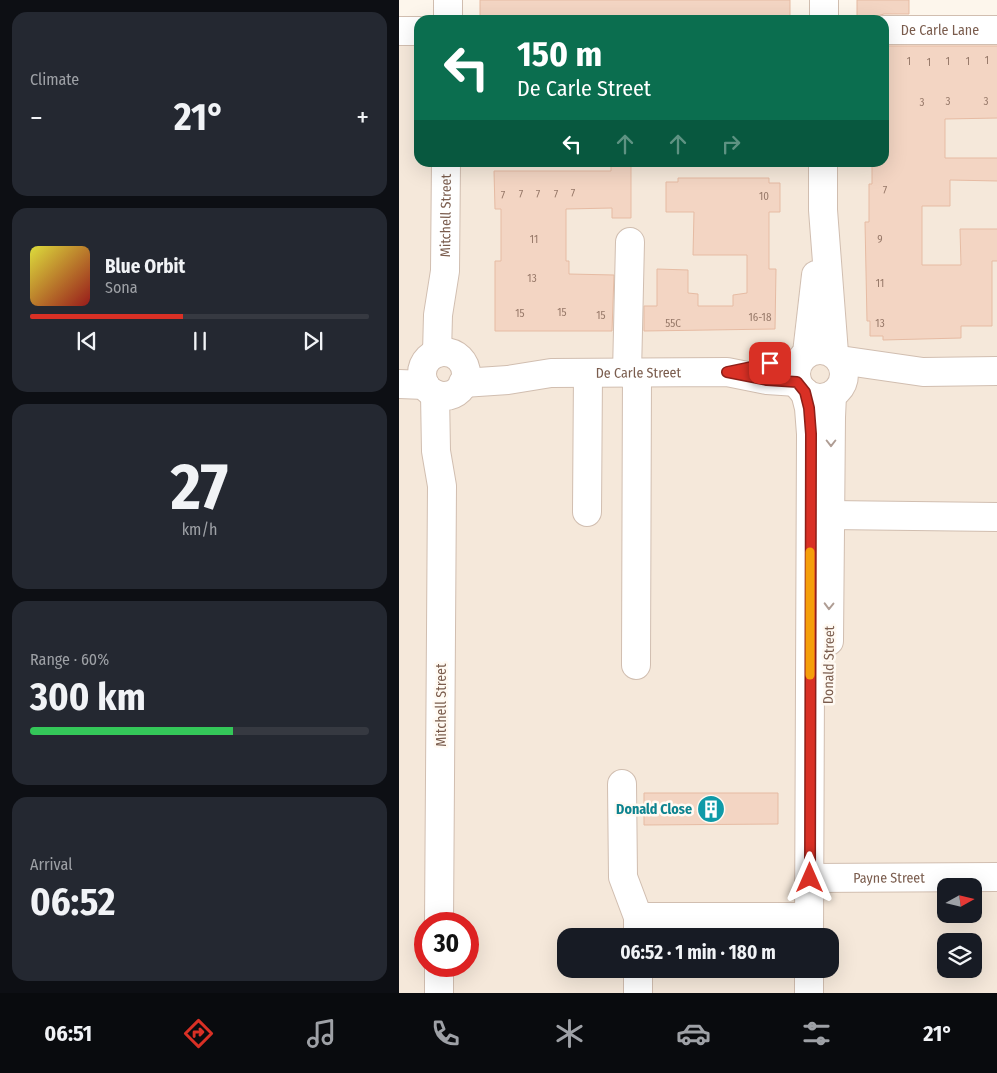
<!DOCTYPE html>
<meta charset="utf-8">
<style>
:root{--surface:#171b24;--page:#242831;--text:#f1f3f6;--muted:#9ea1a6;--line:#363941;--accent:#d93025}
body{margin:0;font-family:"Fira Sans Condensed",sans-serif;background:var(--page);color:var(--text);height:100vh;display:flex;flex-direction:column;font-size:19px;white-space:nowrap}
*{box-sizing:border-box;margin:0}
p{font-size:16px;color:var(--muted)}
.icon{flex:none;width:28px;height:28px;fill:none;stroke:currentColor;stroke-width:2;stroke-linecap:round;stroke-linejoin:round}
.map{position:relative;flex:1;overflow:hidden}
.sheet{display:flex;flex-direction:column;gap:12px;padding:12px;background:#0d0f14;width:399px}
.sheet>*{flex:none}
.top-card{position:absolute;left:15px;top:15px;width:475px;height:152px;border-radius:15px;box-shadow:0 5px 20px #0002;background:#0b6e4f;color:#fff;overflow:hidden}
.needle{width:32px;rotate:82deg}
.tools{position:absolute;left:538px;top:878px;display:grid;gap:10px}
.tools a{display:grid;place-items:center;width:45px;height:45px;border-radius:10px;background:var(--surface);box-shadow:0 5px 20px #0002;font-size:25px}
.speed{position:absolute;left:15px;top:912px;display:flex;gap:10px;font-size:25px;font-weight:700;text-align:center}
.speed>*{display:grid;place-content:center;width:65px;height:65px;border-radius:50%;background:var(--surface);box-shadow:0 5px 20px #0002;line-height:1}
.speed .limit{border:8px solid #d22;background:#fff;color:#111}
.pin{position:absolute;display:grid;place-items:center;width:42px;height:42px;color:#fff;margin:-21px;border-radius:10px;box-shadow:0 2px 8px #0006}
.me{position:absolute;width:55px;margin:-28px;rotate:0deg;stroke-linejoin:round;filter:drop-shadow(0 0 4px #0008)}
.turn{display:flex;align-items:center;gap:18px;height:105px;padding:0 20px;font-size:22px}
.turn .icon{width:65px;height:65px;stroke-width:2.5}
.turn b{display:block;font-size:35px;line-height:42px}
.lanes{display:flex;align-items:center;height:48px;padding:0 20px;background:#0003;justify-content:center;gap:25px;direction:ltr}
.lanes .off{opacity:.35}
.big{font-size:38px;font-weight:700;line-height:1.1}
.sheet .card{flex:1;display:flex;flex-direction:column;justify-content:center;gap:8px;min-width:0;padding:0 18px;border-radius:15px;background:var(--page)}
.sheet .dial{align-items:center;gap:0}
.dial b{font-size:65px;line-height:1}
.song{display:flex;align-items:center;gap:15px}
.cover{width:60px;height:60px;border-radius:8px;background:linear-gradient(135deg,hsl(60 70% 55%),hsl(0 70% 35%))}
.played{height:5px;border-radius:2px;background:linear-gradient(90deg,var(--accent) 45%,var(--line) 45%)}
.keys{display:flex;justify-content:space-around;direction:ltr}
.heat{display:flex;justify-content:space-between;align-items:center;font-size:28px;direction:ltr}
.charge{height:8px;border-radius:4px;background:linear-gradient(90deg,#34c759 60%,var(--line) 0)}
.trip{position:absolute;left:158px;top:928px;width:282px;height:50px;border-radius:15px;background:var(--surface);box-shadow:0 5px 20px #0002;font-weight:700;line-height:50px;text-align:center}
.tab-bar{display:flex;height:80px;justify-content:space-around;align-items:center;background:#090b0e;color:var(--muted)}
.tab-bar .icon{width:35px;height:35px}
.tab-bar .active{color:var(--accent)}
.tab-bar b{font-size:22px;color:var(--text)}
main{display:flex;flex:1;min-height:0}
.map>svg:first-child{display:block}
</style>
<main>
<section class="sheet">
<div class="card"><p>Climate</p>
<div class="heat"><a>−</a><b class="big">21°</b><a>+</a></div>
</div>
<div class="card">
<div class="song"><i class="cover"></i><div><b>Blue Orbit</b><p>Sona</p></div></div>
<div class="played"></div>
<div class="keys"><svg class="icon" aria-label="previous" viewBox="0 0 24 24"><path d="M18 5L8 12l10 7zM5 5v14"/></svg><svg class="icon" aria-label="pause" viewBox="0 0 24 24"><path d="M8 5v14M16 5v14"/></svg><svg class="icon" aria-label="next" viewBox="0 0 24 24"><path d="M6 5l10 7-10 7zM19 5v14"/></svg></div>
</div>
<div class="card dial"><b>27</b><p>km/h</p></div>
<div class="card"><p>Range · 60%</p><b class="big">300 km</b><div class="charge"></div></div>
<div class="card"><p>Arrival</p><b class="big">06:52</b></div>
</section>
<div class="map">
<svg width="599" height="993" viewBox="0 0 599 993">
<rect width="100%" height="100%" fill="#fdf6ec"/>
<path fill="#f5e8da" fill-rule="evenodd" d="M485,35h113v958h-598v-950h20v119h465zM546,886h28v28h-28zM26,924h43v42h-43zM166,936h265v33h-265zM546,941h28v28h-28z"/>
<path fill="#f3d5c3" stroke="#e6bba3" d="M81,0h310v20h-310z
M458,0h52v14h-25l-7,2 -4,4h-16z
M485,46h114v72l-53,1v39h53v23l-48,-1v26h-28v59h39l-1,-36h38v32h-6v65h-31v12l-78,2v-4h-13v-15h-3l-2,-99h4v-38h3v-21h12z
M212,163h20v55h-19v-10l-46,1v52h3v13l45,1 -2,56h-117v-70h6v-52h-6l-1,-38h117z
M279,178h91v5h11v29h-11v57h7l-1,60 -131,2v-25h13v-37l31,1v23l10,1v12h35v-11l14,-2v-38h-54l1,-43h-28v-30h12z
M245,793h134v31l-134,1z"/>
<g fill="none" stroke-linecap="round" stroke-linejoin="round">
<g stroke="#d1beb0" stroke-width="30">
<g id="minor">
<path d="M49,20v-20"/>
<path d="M425,20v-20"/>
<path id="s1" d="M485,30h114"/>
<path d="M0,31h20"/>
<path d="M424,162v48l11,143"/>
<circle cx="421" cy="374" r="24"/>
<circle cx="45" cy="374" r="22"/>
<path id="s2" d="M38,353l1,-38 7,-44 1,-109"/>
<path d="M408,353l9,-78"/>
<path d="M441,360l83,12 75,-1"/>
<path d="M228,373l3,-131"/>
<path id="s3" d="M64,383l45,-3 43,-7 176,-1 40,8 30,2"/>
<path d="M0,384l26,1"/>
<path d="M406,392l4,16 2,26 -2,502"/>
<path d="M36,394l1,57 6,35 -3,438"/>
<path d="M188,512l1,-139"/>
<path d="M431,515l168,2"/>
<path d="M430,641l2,-224 1,-22"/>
<path d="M237,665l1,-292"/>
<path d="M223,784l1,93 15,40"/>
<path id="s4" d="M411,878l188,-1"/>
<path d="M239,936v-19h171"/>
<path d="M239,969v24"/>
<path d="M40,993v-27"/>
<path d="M410,993v-24"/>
</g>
</g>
<use href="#minor" stroke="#fff" stroke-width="28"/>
</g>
<defs><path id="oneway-chevron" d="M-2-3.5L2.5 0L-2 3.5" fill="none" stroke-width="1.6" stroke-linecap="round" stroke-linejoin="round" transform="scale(1.25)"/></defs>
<g stroke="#af9d94">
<use href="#oneway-chevron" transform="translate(432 443) rotate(90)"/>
<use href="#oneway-chevron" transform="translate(430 606) rotate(91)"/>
</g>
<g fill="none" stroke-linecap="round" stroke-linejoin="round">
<g stroke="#8d1f18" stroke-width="12">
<path id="route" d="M371,363l-43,9 40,8 30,2 8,10 4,16 2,26 -1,444"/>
</g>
<use href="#route" stroke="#d93025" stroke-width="9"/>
<path stroke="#f59e0b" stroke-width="9" d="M411,675v-123"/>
</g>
<defs>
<g id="building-disc" transform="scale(1.4375)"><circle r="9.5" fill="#0f9aa8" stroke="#fffaf3"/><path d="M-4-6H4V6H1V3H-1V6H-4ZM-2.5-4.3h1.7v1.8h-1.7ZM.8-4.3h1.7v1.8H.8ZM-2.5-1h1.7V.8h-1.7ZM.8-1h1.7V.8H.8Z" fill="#fff"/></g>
</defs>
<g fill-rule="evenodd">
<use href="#building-disc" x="312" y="809"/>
</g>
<g text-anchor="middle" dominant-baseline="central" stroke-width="5" stroke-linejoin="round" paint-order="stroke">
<g font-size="11" fill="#987a6a">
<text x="588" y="60">1</text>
<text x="510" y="61">1</text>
<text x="549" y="61">1</text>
<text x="569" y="61">1</text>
<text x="530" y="62">1</text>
<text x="549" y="101">3</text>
<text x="587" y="101">3</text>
<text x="523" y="102">3</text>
<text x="486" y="190">7</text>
<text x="174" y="193">7</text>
<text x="122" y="194">7</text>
<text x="139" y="194">7</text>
<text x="157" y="194">7</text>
<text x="104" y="195">7</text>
<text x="365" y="196">10</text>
<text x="135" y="239">11</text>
<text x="481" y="239">9</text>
<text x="133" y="278">13</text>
<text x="481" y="283">11</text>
<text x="163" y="312">15</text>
<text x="121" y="313">15</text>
<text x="202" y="315">15</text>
<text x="361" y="317">16-18</text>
<text x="274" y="323">55C</text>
<text x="481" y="323">13</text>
</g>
<g font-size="14" fill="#7a5c4d" stroke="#fffaf3">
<text stroke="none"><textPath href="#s1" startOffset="56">De Carle Lane</textPath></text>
<text stroke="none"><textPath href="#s2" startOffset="138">Mitchell Street</textPath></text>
<text stroke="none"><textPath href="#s3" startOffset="176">De Carle Street</textPath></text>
<text transform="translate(430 665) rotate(-89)">Donald Street</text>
<text transform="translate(42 705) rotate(-90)">Mitchell Street</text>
<text stroke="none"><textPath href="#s4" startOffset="79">Payne Street</textPath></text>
</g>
<g font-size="14" font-weight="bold" fill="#0d838f" stroke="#fffaf3" text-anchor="end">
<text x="293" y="809">Donald Close</text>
</g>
</g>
</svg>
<div class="tools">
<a><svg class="needle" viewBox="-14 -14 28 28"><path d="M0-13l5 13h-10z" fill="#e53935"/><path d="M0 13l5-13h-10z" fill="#9ea1a6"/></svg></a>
<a><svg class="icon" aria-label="layers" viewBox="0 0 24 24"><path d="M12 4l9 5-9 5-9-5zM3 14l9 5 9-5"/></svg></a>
</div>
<div class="speed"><div class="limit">30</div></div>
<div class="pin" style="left:371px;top:363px;background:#d93025"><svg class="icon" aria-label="arrive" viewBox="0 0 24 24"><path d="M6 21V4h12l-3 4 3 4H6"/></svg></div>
<svg class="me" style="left:411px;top:878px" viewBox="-20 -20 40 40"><path d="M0-17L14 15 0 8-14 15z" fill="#d93025" stroke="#fff" stroke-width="4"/></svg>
<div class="trip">06:52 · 1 min · 180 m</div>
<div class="top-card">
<div class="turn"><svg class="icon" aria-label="left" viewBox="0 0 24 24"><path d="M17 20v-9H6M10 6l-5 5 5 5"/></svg><div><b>150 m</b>De Carle Street</div></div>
<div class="lanes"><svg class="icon" aria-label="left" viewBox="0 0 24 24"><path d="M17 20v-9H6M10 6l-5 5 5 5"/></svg><svg class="icon off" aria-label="ahead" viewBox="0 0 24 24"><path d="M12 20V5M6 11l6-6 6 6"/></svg><svg class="icon off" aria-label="ahead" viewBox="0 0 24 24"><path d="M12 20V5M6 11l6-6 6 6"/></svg><svg class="icon off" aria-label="right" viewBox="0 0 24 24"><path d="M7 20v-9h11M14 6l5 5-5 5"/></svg></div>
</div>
</div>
</main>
<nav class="tab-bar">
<b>06:51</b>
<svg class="icon active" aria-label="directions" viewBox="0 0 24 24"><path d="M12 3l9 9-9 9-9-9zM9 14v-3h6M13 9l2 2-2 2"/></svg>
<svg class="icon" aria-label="music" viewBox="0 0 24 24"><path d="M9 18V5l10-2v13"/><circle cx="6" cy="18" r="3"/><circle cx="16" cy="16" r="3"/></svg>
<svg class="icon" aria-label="phone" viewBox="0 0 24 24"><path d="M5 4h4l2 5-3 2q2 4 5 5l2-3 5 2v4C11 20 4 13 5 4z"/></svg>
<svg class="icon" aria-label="climate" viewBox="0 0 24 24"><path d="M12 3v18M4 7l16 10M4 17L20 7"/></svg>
<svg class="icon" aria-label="car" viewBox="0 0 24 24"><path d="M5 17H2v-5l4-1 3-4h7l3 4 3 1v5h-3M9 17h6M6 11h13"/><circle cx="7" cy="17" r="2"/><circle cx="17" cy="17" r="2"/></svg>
<svg class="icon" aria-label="filters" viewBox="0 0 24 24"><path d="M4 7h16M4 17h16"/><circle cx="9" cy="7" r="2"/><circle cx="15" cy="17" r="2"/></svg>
<b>21°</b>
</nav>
